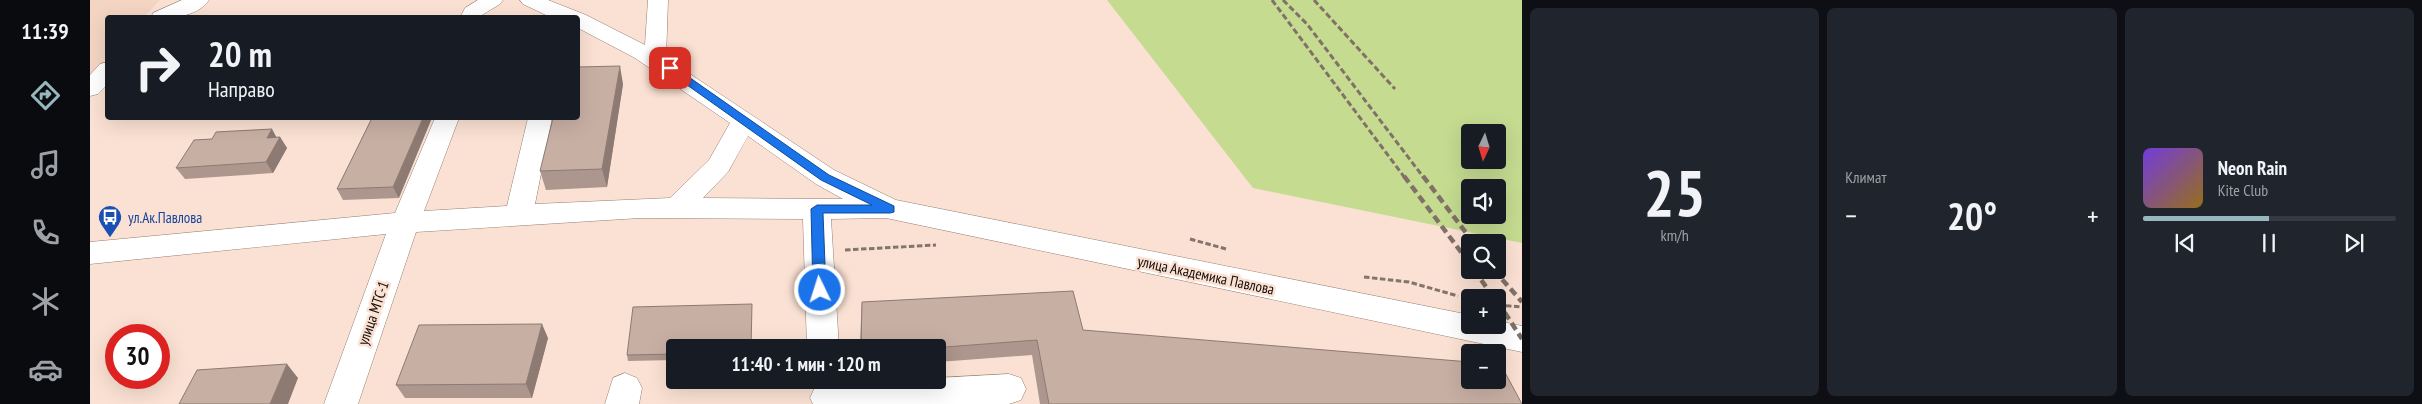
<!DOCTYPE html>
<html lang="ru">
<meta charset="utf-8">
<style>
:root{--surface:#171b24;--page:#20242c;--text:#f1f3f6;--muted:#9ea1a6;--line:#363941;--accent:#95b7bd}
body{margin:0;font-family:"PT Sans Narrow",sans-serif;background:var(--page);color:var(--text);height:100vh;display:flex;flex-direction:column;font-size:19px;white-space:nowrap}
*{box-sizing:border-box;margin:0}
p{font-size:16px;color:var(--muted)}
.icon{flex:none;width:28px;height:28px;fill:none;stroke:currentColor;stroke-width:2;stroke-linecap:round;stroke-linejoin:round}
.map{position:relative;flex:1;overflow:hidden}
.side{display:flex;flex-direction:column;gap:8px;padding:8px;background:#0d0f14;width:900px}
.side>*{flex:none}
.guide{position:absolute;left:15px;top:15px;width:475px;height:105px;border-radius:5px;box-shadow:0 5px 20px #0002;background:#171b24;color:var(--text);overflow:hidden}
.needle{width:32px;rotate:184deg}
.buttons{position:absolute;left:1371px;top:124px;display:grid;gap:10px}
.buttons a{display:grid;place-items:center;width:45px;height:45px;border-radius:5px;background:var(--surface);box-shadow:0 5px 20px #0002;font-size:25px}
.speed{position:absolute;left:15px;top:324px;display:flex;gap:10px;font-size:25px;font-weight:700;text-align:center}
.speed>*{display:grid;place-content:center;width:65px;height:65px;border-radius:50%;background:var(--surface);box-shadow:0 5px 20px #0002;line-height:1}
.speed .limit{border:8px solid #d22;background:#fff;color:#111}
.pin{position:absolute;display:grid;place-items:center;width:42px;height:42px;color:#fff;margin:-21px;border-radius:10px;box-shadow:0 2px 8px #0006}
.me{position:absolute;width:55px;margin:-28px;rotate:356deg;stroke-linejoin:round;filter:drop-shadow(0 0 4px #0008)}
.turn{display:flex;align-items:center;gap:18px;height:105px;padding:0 20px;font-size:22px}
.turn .icon{width:65px;height:65px;stroke-width:2.5}
.turn b{display:block;font-size:35px;line-height:42px}
.big{font-size:38px;font-weight:700;line-height:1.1}
.side .widget{flex:1;display:flex;flex-direction:column;justify-content:center;gap:8px;min-width:0;padding:0 18px;border-radius:8px;background:var(--page)}
.side .dial{align-items:center;gap:0}
.dial b{font-size:65px;line-height:1}
.song{display:flex;align-items:center;gap:15px}
.cover{width:60px;height:60px;border-radius:8px;background:linear-gradient(135deg,hsl(260 70% 55%),hsl(40 70% 35%))}
.played{height:5px;border-radius:2px;background:linear-gradient(90deg,var(--accent) 50%,var(--line) 50%)}
.keys{display:flex;justify-content:space-around;direction:ltr}
.heat{display:flex;justify-content:space-between;align-items:center;font-size:28px;direction:ltr}
.side .tiles{flex:1;display:grid;gap:8px;grid-template-columns:repeat(3,1fr)}
.trip{position:absolute;left:576px;top:339px;width:280px;height:50px;border-radius:5px;background:var(--surface);box-shadow:0 5px 20px #0002;font-weight:700;line-height:50px;text-align:center}
main{display:flex;flex:1;min-height:0}
.tabs{display:flex;flex-direction:column;width:90px;justify-content:space-around;align-items:center;background:#090b0e;color:var(--muted)}
.tabs .icon{width:35px;height:35px}
.tabs .on{color:var(--accent)}
.tabs b{font-size:22px;color:var(--text)}
.map>svg:first-child{display:block}
</style>
<main>
<nav class="tabs">
<b>11:39</b>
<svg class="icon on" aria-label="directions" viewBox="0 0 24 24"><path d="M12 3l9 9-9 9-9-9zM9 14v-3h6M13 9l2 2-2 2"/></svg>
<svg class="icon" aria-label="music" viewBox="0 0 24 24"><path d="M9 18V5l10-2v13"/><circle cx="6" cy="18" r="3"/><circle cx="16" cy="16" r="3"/></svg>
<svg class="icon" aria-label="phone" viewBox="0 0 24 24"><path d="M5 4h4l2 5-3 2q2 4 5 5l2-3 5 2v4C11 20 4 13 5 4z"/></svg>
<svg class="icon" aria-label="climate" viewBox="0 0 24 24"><path d="M12 3v18M4 7l16 10M4 17L20 7"/></svg>
<svg class="icon" aria-label="car" viewBox="0 0 24 24"><path d="M5 17H2v-5l4-1 3-4h7l3 4 3 1v5h-3M9 17h6M6 11h13"/><circle cx="7" cy="17" r="2"/><circle cx="17" cy="17" r="2"/></svg>
</nav>
<div class="map">
<svg width="1432" height="404" viewBox="0 0 1432 404">
<rect width="100%" height="100%" fill="#fae1d3"/>
<path fill="#f4d5c3" d="M0,0h70l-16,17 -36,1 -1,40 -17,20z"/>
<path fill="#c5db90" fill-rule="evenodd" d="M1017,0h415v243l-269,-55zM1380,132h28v28h-28zM1380,188h28v27h-28z"/>
<g fill="none" stroke-linecap="round" stroke-linejoin="round">
<g stroke="#957f73" stroke-width="1">
<path id="minor" d="M92,0h27c-12,18 -39,18 -58,18l2,-5z
M388,0h25l-3,4 -18,11v3h-22l5,-10z
M430,0h28l38,15 59,30 3,-45h20l-2,58 168,112 62,30 574,115v10h28v-4l24,5v26l-636,-134 -55,1 8,129h-32l-4,-129 -163,-1 -224,14 -58,172h-34l62,-170 -296,30v-22l305,-29 40,-95h24l-35,93 83,-5 21,-88h24l-17,86 135,-6 39,-38 21,-37 -95,-65 -57,-30v-10h-26l-29,-14zM658,136l68,48 27,15 -140,-1 25,-26z
M18,62v22l-10,10 -8,2v-21l10,-11z
M535,373l12,5 5,10 -3,16h-34l8,-26z
M919,374l12,4 5,11 -5,11 -12,4h-196l-3,-6 5,-11 12,-4 111,-3v-2z"/>
</g>
<path stroke="#84746b" stroke-width="3" stroke-dasharray="5.5 2.5" stroke-linecap="butt" d="M1100,239l36,10
M755,250l91,-5
M1274,277l45,5 49,14
M1408,305l24,2"/>
<use href="#minor" fill="#fff" fill-rule="evenodd"/>
<path stroke="#817168" stroke-width="3" stroke-dasharray="6 3" stroke-linecap="butt" d="M1182,0l133,178
M1193,0l24,24 117,154
M1224,0l81,89"/>
<path stroke="#817168" stroke-width="4.5" stroke-dasharray="8 4.5" stroke-linecap="butt" d="M1314,176l66,88
M1333,176l50,66
M1384,270l20,28
M1404,270l28,32
M1408,302l24,37"/>
</g>
<path fill="#ac968d" d="M533,84l-16,103 -61,3 -6,-19z
M282,118l27,80 -56,2 -6,-11z
M190,137l7,11 -14,25 -88,6 -9,-11 36,-29z
M772,302l221,28 439,74h-482l-8,-49 -94,7v-14h-78l1,-30z
M662,304v6l-77,38v12l-47,1 -1,-6z
M458,338l-16,60h-127l-9,-13z"/>
<path fill="#8c7a73" d="M530,66l3,18 -16,103 -5,-18z
M333,118h9l-33,80 -6,-11z
M182,129l6,11 2,-3 7,11 -14,25 -7,-11 1,-24z
M452,324l6,14 -16,60 -6,-14z
M197,364l11,14 -10,26h-18z"/>
<path fill="#c8afa4" stroke="#8c7a73" d="M530,66l-18,103 -62,2 13,-53h25v-51z
M282,118h51l-30,69 -56,2z
M182,129l-5,9 13,-1 -14,25 -90,6 18,-28 18,-1 4,-7z
M983,291l10,39 387,32v18h28v-15h3l21,39h-473l-12,-64 -105,8h-71l1,-46z
M662,304l-1,44h-76v6l-48,1 6,-48z
M452,324l-16,60 -130,1 23,-60z
M197,364l-17,40h-91l18,-34z"/>
<path fill="#1a73e8" stroke="#114b97" d="M576,66h7l156,109 65,31v6l-4,1h-67l3,77 -2,3h-9l-2,-3 -2,-81 6,-4h55l-51,-25 -155,-110z"/>
<defs>
<g id="bus-pin" transform="scale(1.25)"><path d="M0 17L-7.5 6A9.5 9.5 0 1 1 7.5 6Z" fill="#1a4fb4" stroke="#fae1d3"/><path d="M-5-6H5V4H4V6H2V4H-2V6H-4V4H-5ZM-3.5-4V0h7V-4ZM-3.5 1.2v1.5H-2V1.2ZM2 1.2v1.5H3.5V1.2Z" fill="#fff"/></g>
</defs>
<g fill-rule="evenodd">
<use href="#bus-pin" x="20" y="217"/>
</g>
<g text-anchor="middle" dominant-baseline="central" stroke-width="5" stroke-linejoin="round" paint-order="stroke">
<g font-size="15" fill="#164399" stroke="#fae1d3" text-anchor="start">
<text x="38" y="217">ул.Ак.Павлова</text>
</g>
<g font-size="15" fill="#130b07" stroke="#fae1d3">
<text transform="translate(1116 275) rotate(12)">улица Академика Павлова</text>
<text transform="translate(283 313) rotate(-71)">улица МТС-1</text>
</g>
</g>
</svg>
<div class="buttons">
<a><svg class="needle" viewBox="-14 -14 28 28"><path d="M0-13l5 13h-10z" fill="#e53935"/><path d="M0 13l5-13h-10z" fill="#9ea1a6"/></svg></a>
<a><svg class="icon" aria-label="sound" viewBox="0 0 24 24"><path d="M4 9h4l5-4v14l-5-4H4zM17 9q2 3 0 6"/></svg></a>
<a><svg class="icon" aria-label="search" viewBox="0 0 24 24"><circle cx="10" cy="10" r="6"/><path d="M15 15l6 6"/></svg></a>
<a>+</a>
<a>−</a>
</div>
<div class="speed"><div class="limit">30</div></div>
<div class="pin" style="left:580px;top:68px;background:#d93025"><svg class="icon" aria-label="arrive" viewBox="0 0 24 24"><path d="M6 21V4h12l-3 4 3 4H6"/></svg></div>
<svg class="me" style="left:730px;top:290px" viewBox="-20 -20 40 40"><circle r="17" fill="#1a73e8" stroke="#fff" stroke-width="3"/><path d="M0-11L8 9 0 5-8 9z" fill="#fff"/></svg>
<div class="trip">11:40 · 1 мин · 120 m</div>
<div class="guide">
<div class="turn"><svg class="icon" aria-label="right" viewBox="0 0 24 24"><path d="M7 20v-9h11M14 6l5 5-5 5"/></svg><div><b>20 m</b>Направо</div></div>
</div>
</div>
<section class="side">
<div class="tiles">
<div class="widget dial"><b>25</b><p>km/h</p></div>
<div class="widget"><p>Климат</p>
<div class="heat"><a>−</a><b class="big">20°</b><a>+</a></div>
</div>
<div class="widget">
<div class="song"><i class="cover"></i><div><b>Neon Rain</b><p>Kite Club</p></div></div>
<div class="played"></div>
<div class="keys"><svg class="icon" aria-label="previous" viewBox="0 0 24 24"><path d="M18 5L8 12l10 7zM5 5v14"/></svg><svg class="icon" aria-label="pause" viewBox="0 0 24 24"><path d="M8 5v14M16 5v14"/></svg><svg class="icon" aria-label="next" viewBox="0 0 24 24"><path d="M6 5l10 7-10 7zM19 5v14"/></svg></div>
</div>
</div>
</section>
</main>
